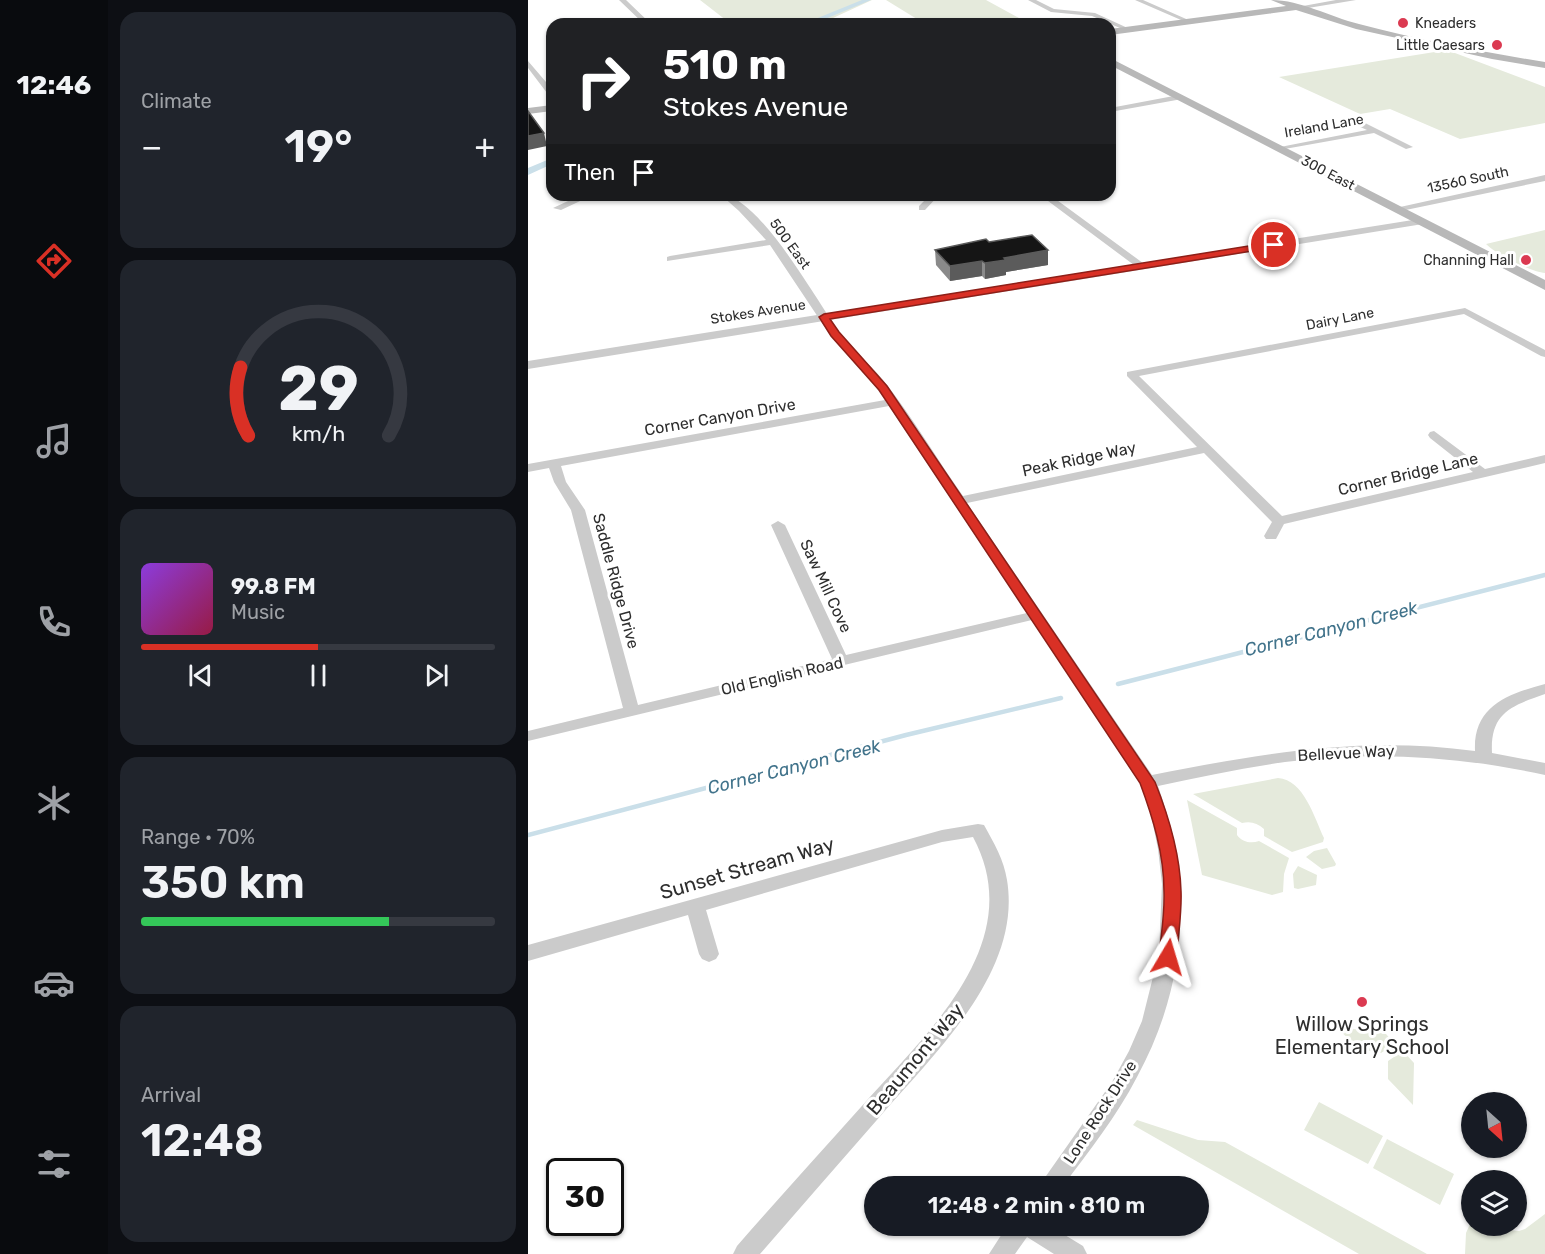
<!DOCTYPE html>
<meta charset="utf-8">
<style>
:root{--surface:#171b24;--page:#20242c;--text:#f1f3f6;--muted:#9ea1a6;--line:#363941;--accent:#d93025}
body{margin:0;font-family:Rubik,sans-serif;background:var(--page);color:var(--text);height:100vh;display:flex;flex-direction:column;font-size:22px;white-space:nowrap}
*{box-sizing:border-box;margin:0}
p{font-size:20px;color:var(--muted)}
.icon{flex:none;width:33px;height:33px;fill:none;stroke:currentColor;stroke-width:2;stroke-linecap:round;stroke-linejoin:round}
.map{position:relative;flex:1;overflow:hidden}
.side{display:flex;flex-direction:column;gap:12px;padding:12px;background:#0d0f14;width:420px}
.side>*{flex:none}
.banner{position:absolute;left:18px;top:18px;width:570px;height:183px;border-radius:18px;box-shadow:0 2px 4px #0004;background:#202124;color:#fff;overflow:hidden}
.needle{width:39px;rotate:153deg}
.buttons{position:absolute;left:933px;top:1092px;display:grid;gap:12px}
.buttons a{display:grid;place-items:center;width:66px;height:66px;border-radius:50%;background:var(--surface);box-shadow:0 2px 4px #0004;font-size:30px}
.speed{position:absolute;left:18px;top:1158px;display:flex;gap:12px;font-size:30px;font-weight:700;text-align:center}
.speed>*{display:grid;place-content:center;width:78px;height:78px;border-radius:50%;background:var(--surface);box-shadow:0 2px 4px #0004;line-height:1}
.speed .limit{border:3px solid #111;border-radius:9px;background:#fff;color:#111}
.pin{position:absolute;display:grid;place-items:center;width:51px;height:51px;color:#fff;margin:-26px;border:3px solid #fff;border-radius:50%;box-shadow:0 2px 6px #0007}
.me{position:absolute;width:66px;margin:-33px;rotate:7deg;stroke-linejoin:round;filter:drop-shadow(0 0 4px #0008)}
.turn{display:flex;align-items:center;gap:21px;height:126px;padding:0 18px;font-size:27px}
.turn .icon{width:78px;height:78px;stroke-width:2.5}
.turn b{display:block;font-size:42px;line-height:51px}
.then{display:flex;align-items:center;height:57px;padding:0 18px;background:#0003;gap:12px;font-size:22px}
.big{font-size:45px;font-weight:600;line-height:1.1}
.side .tile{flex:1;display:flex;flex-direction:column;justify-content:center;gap:9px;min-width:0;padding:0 21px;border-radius:18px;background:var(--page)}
.side .dial{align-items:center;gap:0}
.dial svg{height:156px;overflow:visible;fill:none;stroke:var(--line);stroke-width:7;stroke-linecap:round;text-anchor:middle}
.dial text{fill:var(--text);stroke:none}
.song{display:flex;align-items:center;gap:18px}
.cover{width:72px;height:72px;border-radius:9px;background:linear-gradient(135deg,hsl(270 70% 55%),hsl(340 70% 35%))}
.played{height:6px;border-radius:3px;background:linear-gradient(90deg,var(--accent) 50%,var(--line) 50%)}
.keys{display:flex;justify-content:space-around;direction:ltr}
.heat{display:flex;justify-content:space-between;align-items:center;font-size:33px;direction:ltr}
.charge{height:9px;border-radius:4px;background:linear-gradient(90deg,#34c759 70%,var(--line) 0)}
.trip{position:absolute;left:336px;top:1176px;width:345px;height:60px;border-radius:30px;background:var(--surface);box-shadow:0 2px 4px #0004;font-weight:600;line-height:60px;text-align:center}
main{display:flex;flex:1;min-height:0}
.tabs{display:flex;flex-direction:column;width:108px;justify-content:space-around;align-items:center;background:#090b0e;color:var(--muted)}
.tabs .icon{width:42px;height:42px}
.tabs .active{color:var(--accent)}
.tabs b{font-size:27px;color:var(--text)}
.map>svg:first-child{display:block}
</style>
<main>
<nav class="tabs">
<b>12:46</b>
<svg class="icon active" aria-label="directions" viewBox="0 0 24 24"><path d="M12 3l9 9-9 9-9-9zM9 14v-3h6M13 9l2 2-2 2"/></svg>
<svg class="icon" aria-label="music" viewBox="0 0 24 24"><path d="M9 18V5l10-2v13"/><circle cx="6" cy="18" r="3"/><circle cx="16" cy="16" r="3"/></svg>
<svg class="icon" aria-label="phone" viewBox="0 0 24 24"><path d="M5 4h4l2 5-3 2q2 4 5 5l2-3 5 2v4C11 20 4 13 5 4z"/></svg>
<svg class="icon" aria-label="climate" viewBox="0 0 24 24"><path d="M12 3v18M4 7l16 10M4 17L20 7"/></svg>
<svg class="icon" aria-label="car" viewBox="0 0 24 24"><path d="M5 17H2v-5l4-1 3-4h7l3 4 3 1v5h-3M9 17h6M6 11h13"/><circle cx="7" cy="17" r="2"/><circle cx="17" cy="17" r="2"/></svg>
<svg class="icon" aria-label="filters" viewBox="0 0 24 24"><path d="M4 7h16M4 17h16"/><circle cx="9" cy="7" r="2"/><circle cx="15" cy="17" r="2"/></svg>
</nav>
<section class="side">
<div class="tile"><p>Climate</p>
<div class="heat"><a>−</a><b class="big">19°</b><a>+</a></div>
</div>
<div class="tile dial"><svg viewBox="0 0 100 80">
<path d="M14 69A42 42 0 1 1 86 69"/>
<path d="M14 69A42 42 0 0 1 10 34" stroke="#d93025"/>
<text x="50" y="56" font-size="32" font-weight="700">29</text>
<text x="50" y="72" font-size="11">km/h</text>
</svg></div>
<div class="tile">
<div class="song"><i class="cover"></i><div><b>99.8 FM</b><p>Music</p></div></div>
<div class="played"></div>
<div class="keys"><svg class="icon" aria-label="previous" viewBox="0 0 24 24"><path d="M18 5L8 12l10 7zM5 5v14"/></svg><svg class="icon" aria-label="pause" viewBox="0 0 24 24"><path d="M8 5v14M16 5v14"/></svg><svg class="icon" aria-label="next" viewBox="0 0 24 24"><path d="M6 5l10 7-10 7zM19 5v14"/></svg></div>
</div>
<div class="tile"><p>Range · 70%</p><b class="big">350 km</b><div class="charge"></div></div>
<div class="tile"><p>Arrival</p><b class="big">12:48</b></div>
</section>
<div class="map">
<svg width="1017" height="1254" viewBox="0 0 1017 1254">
<rect width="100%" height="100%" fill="#fff"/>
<path fill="#e5eadc" d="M172,0h172l-52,24h-89z
M358,0h100l33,18 -45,6h-49z
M919,50l98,37v36l-85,16 -70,-30 -30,5 -81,-37z
M1017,230v43c-14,-1 -49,-19 -59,-29z
M750,778c26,2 36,39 46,60l-1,4 -31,10 -28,-16v-7c-7,-6 -13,-8 -22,-6l-49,-29z
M659,800l50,28v7c5,7 14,9 22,6l30,17 -5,16 -1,18 -11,3 -70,-20z
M799,848l9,16 -1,2 -13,3 -16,-12 8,-6z
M770,866l19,9 -1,10 -18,4 -4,-1 -1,-14z
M807,1026l51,8 9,10 -14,9 -22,-4z
M875,1051l11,12 -1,42 -25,-26v-18z
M791,1102l64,34 -15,28 -64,-34z
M609,1120l61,20 27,2 202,112h-68l-226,-129z
M859,1139l67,35 -14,31 -67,-37z
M1017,1214v40h-80l1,-21 4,-9 28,2 11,4 10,1 6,-2z"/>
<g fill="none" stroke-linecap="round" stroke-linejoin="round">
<path stroke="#cadfe9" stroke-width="4.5" d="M590,684l427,-109
M0,835l378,-100 155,-37"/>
<path fill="#cadfe9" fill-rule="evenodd" d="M334,0h9l-58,24h-10z
M24,158v6l-24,11v-7z"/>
<path fill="#cbcbcb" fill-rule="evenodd" d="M91,0h7l25,24h-7z
M500,0h8l18,9 41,4 37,17 -5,1 -35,-15 -41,-4z
M607,0h8l50,22 -5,1z
M560,19l-2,3 -30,1 3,-2z
M0,61l24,28v4h-5l-19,-25z
M651,95l4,2 -1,2 -72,13v-4z
M819,117h6l60,30 -7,2 -32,-16 -95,17 -4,-2 92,-18 -20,-9z
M1017,175v6l-149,31 -5,-3z
M53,195h12l-32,15 -8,-2z
M193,195c38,0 96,107 119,138 12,17 29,30 43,47 29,36 53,78 80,116l234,-49 -70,-71v-4l338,-64 80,42v7l-4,-1 -77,-42 -325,62 143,140 191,-44 -43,-34 -2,-3 2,-3 4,-1 51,38 60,-14v8l-261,61 -8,15h-10l-2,-3 8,-14 -68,-69 -237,50 185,272c112,-22 209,-39 323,-24 -2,-45 33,-57 70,-67v10c-34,12 -55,19 -53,59l53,10v12c-86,-19 -173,-24 -260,-13 -43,6 -85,15 -127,24 35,99 30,197 -21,291 -20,39 -48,74 -74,109h-24l73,-104 17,-31 13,-30 17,-68 3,-69 -4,-35 -7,-34 -11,-32 -108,-163 -504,121v-10l95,-23 -52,-198 -17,-28 -5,-14 -21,4v-8l357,-64 -12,-17 -43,-48 -60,-90 -103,16v-4l3,-1 96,-16 -27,-29zM361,406l138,207 -181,42 -61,-130 -7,-4 -7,4 61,134 -194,46 -53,-195 -19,-28 -5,-16z
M402,195h9l-14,15h-6v-4z
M512,195h10l97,71 -9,2z
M450,824l6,1c10,18 20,35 23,55 15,90 -70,171 -124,233 -41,47 -82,94 -123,141h-27l4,-8c41,-47 83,-93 124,-139 64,-72 169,-164 112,-270l-31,5 -236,68 13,44 -3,5 -7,3 -7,-3 -3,-5 -11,-39 -160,46v-16l414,-115z
M479,1226h43l33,20 4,8h-33l-27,-17 -12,17h-26z"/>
<path fill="#cbcbcb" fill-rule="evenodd" d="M808,0h20l-60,10 -4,-2z
M891,219l6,3 -2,2 -895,145v-8z"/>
<path fill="#b8b8b8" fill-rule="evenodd" d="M743,0c30,0 59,17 88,24 61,16 124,28 186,38v6l-53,-9 -136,-30 -60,-19 -186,25v-6l176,-23z
M582,58l435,222v10l-435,-225z
M24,105v6l-24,3v-6z"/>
</g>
<path fill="#8a8a8a" d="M461,242l59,8v15l-42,7v3l-21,4 -3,-3 -32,5 -14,-16 -1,-15z"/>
<path fill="#5b5b5b" d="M16,133l3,13 -19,4v-14z
M520,250v15l-42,7v3l-21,4v-16l19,-5z
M454,261v15l-32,5v-15z"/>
<path fill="#151515" stroke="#5b5b5b" stroke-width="1.5" d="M0,111l16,22 -16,3z
M504,235l16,15 -44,8 2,2 -21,3 -3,-2 -32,5 -15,-16 51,-11 3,3z"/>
<path fill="#d93025" stroke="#8d1f18" stroke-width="1.5" d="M746,242l3,1v4l-447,72 9,13 48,54 268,396c14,35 25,71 26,109 1,21 -3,44 -4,66l-3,5 -6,2 -7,-2 -2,-5c2,-22 6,-44 5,-66 0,-37 -11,-73 -24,-108l-261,-393 -48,-54 -12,-19 5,-3z"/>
<g fill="#db3a51" stroke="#fff" stroke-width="2">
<circle cx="875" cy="23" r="6"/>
<circle cx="969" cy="45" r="6"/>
<circle cx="998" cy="260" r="6"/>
<circle cx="834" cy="1002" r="6"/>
</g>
<g text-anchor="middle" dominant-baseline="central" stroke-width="6" stroke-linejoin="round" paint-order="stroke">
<g font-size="14" fill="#2e2e2e" stroke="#fff" text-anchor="end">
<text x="887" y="23" text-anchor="start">Kneaders</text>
<text x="957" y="45">Little Caesars</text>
<text x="986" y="260">Channing Hall</text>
</g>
<g font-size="14" fill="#2e2e2e" stroke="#fff">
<text transform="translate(796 126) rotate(-10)">Ireland Lane</text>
<text transform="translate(800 173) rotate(28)">300 East</text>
<text transform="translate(940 180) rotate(-12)">13560 South</text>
<text transform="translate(262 244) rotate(54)">500 East</text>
<text transform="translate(230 312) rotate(-9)">Stokes Avenue</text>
<text transform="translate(812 319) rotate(-11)">Dairy Lane</text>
</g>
<g font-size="16" fill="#2e2e2e" stroke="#fff">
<text transform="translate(192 417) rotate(-10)">Corner Canyon Drive</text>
<text transform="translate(551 459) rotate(-12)">Peak Ridge Way</text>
<text transform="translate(880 474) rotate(-13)">Corner Bridge Lane</text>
<text transform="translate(88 581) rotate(75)">Saddle Ridge Drive</text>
<text transform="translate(298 586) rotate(65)">Saw Mill Cove</text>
<text transform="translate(254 676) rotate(-13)">Old English Road</text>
<text transform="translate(818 753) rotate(-3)">Bellevue Way</text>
<text transform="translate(572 1112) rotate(-57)">Lone Rock Drive</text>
</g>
<g font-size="18" font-style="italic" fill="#41738b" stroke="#fff">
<text transform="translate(803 629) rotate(-14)">Corner Canyon Creek</text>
<text transform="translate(266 767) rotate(-14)">Corner Canyon Creek</text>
</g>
<g font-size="20" fill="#2e2e2e" stroke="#fff">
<text transform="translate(219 868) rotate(-16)">Sunset Stream Way</text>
<text transform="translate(387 1059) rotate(-50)">Beaumont Way</text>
</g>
<g font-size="20" fill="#2e2e2e" stroke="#fff">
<text x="834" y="1024">Willow Springs<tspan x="834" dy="23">Elementary School</tspan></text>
</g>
</g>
</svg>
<div class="buttons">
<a><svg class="needle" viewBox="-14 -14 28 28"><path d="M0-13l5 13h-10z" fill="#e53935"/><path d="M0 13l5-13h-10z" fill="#9ea1a6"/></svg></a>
<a><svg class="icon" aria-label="layers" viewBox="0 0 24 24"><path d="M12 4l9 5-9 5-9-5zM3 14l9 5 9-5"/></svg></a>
</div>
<div class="speed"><div class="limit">30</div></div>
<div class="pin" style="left:746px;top:245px;background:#d93025"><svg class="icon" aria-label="arrive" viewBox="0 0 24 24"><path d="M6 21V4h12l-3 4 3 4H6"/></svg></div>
<svg class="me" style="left:640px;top:957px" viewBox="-20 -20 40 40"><path d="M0-17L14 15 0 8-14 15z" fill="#d93025" stroke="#fff" stroke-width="4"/></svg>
<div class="trip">12:48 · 2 min · 810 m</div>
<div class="banner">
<div class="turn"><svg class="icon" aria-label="right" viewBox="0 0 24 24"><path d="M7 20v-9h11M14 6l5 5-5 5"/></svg><div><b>510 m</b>Stokes Avenue</div></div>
<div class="then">Then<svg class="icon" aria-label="arrive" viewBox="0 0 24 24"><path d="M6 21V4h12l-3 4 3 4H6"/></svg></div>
</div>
</div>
</main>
